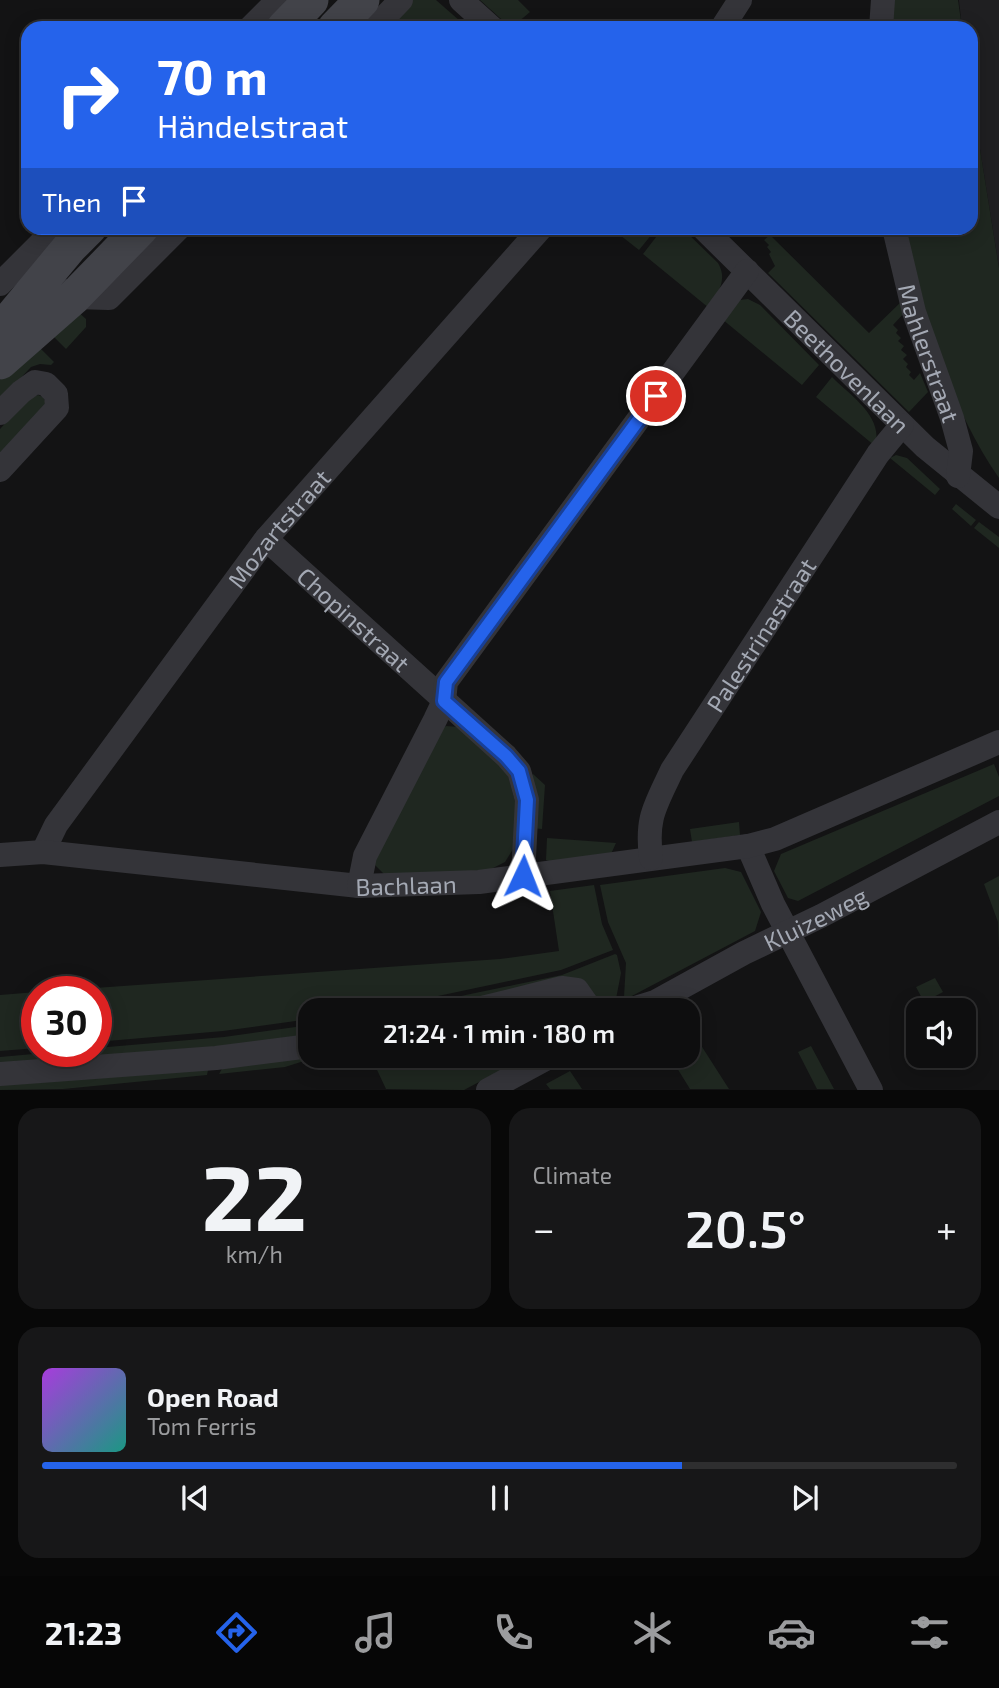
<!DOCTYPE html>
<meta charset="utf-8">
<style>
:root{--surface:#0e0e0f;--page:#171718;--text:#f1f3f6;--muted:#9b9c9e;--line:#2e2e2f;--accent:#2563eb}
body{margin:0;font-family:"Exo 2",sans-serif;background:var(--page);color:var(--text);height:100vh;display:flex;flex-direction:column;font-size:26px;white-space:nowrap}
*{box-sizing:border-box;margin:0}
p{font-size:23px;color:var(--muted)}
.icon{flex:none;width:38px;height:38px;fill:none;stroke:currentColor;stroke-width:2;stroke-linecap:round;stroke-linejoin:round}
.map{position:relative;height:1090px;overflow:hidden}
.panel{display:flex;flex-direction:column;gap:18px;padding:18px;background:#080808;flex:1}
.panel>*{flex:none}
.guide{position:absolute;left:21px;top:21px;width:957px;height:214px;border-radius:21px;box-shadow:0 4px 18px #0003,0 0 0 2px var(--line);background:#2563eb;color:#fff;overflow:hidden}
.controls{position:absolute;left:906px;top:998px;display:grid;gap:14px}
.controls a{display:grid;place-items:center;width:70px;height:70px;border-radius:14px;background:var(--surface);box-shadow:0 4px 18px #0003,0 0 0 2px var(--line);font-size:35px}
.speed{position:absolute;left:21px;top:976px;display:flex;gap:14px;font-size:35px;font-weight:700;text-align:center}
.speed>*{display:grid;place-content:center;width:91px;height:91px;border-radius:50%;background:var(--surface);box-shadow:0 4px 18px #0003,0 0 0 2px var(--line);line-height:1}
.speed .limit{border:10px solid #d22;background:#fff;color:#111}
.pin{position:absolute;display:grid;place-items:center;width:60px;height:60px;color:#fff;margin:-30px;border:4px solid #fff;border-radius:50%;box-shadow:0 2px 7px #0007}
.me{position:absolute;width:77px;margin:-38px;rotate:2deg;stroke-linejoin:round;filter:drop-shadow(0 0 5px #0008)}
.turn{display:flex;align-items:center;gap:24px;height:147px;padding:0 21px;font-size:32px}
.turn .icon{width:91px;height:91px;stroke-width:2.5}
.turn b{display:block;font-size:49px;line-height:60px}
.then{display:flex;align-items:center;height:66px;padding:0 21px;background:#0003;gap:14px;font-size:26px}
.big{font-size:52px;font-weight:600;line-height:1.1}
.panel .tile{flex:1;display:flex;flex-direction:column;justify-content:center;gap:10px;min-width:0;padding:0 24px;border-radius:21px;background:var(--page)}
.panel .dial{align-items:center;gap:0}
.dial b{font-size:91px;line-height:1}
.song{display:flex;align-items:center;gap:21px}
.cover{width:84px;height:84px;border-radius:10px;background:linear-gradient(135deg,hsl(280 70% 55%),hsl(170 70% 35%))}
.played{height:7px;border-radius:4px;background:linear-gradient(90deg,var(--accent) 70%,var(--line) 70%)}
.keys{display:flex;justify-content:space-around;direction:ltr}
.heat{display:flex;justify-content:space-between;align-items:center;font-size:38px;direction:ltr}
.panel .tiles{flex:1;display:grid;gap:18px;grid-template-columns:1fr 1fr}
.tile:last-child{grid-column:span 2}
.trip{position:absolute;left:298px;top:998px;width:402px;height:70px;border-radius:21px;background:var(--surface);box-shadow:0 4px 18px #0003,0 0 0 2px var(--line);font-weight:600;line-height:70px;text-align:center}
.menu{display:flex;height:112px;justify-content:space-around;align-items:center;background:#060606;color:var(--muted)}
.menu .icon{width:49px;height:49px}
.menu .current{color:var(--accent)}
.menu b{font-size:32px;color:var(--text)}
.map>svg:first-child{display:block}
</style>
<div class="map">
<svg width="999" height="1090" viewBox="0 0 999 1090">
<rect width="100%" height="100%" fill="#131314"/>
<path fill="#1f1f21" d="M959,0h40v268l-28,-175v-65h-9z"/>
<path fill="#1f2720" d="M413,0h23l32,28h-71l-6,-6z
M480,0h38l12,12 -19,16z
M891,0h67l4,28h-72z
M971,93l28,175v210c-53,-77 -73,-161 -98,-250h70z
M611,228h46l-18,22z
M663,228h19l36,35c10,17 0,29 -9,45l-66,-54z
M770,235l99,98 34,-33 2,12 -12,13 5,5 -2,3 5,5 -3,3 6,5 -3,4 6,5 -4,4 5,5 -2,3 5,5 -2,3 5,5 6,-7 8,19 -19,20 -141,-139 7,-7 -6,-12 2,-2 -4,-5 2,-2 -5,-5z
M748,299l12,6 59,60 -17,20 -80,-66 18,-19z
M76,310l10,9v8l-20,22 -18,-18z
M38,346l16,16 -3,3 -11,-1 -9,3 -31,33v-20z
M832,377c19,19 52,40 43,69l-59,-49z
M38,395l5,2 3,6 -46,55v-29l29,-31z
M896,455l11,3 33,31 -5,6 -45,-37z
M956,504l20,16 -5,6 -19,-17z
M979,522l20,15v11l-25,-20z
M446,726l13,1 48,45 9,33 -3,44 -8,13 -16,8 -103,6 -11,-11 1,-11 65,-125z
M994,764l5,13v19l-201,105 -10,-3 -14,-27 7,-17z
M533,774l12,11 -3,44 -10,-1 -5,-48z
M739,822l1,13 -48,7 -2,-13z
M547,838l69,5 -5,11 -59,8 -6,-2z
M725,868l16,4 20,40 -6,19 -127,67 -4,-1 2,-34 -18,-41 -8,-37z
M999,876v73l-1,-27 -14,-38z
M594,885l8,39 11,26 -52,20 -189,40h-62v9l-87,12 -127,11v-50h-57l461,-33 59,-8 -9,-60z
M615,954l2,1 4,18 -5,26 -5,4h-7l-71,-17 -92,24h-47l168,-35z
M935,978l8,14 -19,10 -8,-15z
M37,992v56l-37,3v-56z
M945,996l7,14h-27l-1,-3z
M568,997l14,13h-73z
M310,1025v13l-310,28v-9l55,-5h41v-4l128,-11z
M688,1025l41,64h-39l-21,-34h19z
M811,1046l23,43h-17l-19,-37z
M310,1055h13l-38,12 -66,7 4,-7z
M370,1055h160l-66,35 -78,-1z
M208,1070l-1,5 -144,14 -63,1v-8z
M570,1071l12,18h-32l-4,-5z"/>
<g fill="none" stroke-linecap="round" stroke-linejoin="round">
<g stroke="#343439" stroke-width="24">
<path d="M461,0l31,28"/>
<path d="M250,28l28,-28"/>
<path d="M374,28l27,-28"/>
<path d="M722,28l18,-28"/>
<path d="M881,28l2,-28"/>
<path id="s1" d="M703,228l222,219 74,60"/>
<path id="s2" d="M894,228l20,84 38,106 9,33 -3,25"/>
<path d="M0,284l56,-56"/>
<path d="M68,291l6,6 35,1 70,-70"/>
<path d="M0,413l21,-21 14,-10 11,2 10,10 1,14 -57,62"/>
<path id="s3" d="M266,539l240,217 13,15 8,29 -4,76"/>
<path d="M748,846l25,58 98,186"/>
<path id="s4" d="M43,852l13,-27 210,-286 275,-311"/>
<path id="s5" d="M0,855l43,-3 316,34 120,-4 269,-36 27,-7 224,-97"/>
<path id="s6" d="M651,858c-5,-41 4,-51 21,-88l206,-316 24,-29"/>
<path d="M359,886l6,-30 70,-136 9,-19 2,-19 301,-411"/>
<path d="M474,1010l88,-22 15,2 14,20"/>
<path id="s7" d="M629,1010l26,-8 89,-49 77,-37 178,-94"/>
<path d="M0,1074l216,-16 94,-12"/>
<path d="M488,1090l65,-35"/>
</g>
<path stroke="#424349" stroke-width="35" d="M284,28l27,-28
M335,28l27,-28
M0,331l69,-83 20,-20
M0,362l74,-65 67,-69"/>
</g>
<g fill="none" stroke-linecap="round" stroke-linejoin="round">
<g stroke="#184099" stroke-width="18">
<path id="route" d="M523,876l4,-76 -8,-29 -13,-15 -62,-55 2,-19 210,-286"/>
</g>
<use href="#route" stroke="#2563eb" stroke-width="12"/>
</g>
<g text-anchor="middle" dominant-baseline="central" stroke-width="7" stroke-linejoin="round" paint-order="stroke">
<g font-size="24" fill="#a4a9b4" stroke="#0e0e0f">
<text stroke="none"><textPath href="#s2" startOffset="130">Mahlerstraat</textPath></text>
<text stroke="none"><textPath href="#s1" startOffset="203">Beethovenlaan</textPath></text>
<text stroke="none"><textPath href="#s4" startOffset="401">Mozartstraat</textPath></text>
<text stroke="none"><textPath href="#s3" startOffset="119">Chopinstraat</textPath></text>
<text stroke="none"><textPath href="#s6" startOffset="254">Palestrinastraat</textPath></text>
<text stroke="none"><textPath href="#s5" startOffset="408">Bachlaan</textPath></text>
<text stroke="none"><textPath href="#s7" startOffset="208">Kluizeweg</textPath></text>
</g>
</g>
</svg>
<div class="controls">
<a><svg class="icon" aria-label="sound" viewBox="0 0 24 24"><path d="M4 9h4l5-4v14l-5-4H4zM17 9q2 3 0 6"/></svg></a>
</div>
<div class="speed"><div class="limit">30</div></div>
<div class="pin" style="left:656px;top:396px;background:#d93025"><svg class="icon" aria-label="arrive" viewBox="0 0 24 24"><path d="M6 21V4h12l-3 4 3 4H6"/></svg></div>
<svg class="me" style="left:523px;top:876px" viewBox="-20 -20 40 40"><path d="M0-17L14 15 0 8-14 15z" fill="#2563eb" stroke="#fff" stroke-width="4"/></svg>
<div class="trip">21:24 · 1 min · 180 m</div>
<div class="guide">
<div class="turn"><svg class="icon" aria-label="right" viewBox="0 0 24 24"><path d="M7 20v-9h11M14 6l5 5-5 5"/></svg><div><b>70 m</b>Händelstraat</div></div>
<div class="then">Then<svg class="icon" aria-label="arrive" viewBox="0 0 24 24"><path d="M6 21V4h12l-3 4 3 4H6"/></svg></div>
</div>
</div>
<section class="panel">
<div class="tiles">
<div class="tile dial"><b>22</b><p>km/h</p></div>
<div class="tile"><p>Climate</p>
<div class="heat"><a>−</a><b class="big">20.5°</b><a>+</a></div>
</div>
<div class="tile">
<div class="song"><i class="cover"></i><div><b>Open Road</b><p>Tom Ferris</p></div></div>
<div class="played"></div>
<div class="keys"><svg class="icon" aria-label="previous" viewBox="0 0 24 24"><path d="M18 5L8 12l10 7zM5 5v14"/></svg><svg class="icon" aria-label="pause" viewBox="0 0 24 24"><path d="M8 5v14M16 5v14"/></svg><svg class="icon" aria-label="next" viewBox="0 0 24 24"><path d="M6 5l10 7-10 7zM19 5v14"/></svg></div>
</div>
</div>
</section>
<nav class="menu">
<b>21:23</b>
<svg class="icon current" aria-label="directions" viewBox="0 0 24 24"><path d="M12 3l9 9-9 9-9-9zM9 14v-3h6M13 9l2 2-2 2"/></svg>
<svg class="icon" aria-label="music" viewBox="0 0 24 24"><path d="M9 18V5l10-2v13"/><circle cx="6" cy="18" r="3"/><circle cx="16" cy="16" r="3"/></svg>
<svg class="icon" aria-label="phone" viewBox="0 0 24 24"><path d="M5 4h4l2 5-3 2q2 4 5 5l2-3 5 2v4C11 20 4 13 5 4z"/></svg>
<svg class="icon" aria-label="climate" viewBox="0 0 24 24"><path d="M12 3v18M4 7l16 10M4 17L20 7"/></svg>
<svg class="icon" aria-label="car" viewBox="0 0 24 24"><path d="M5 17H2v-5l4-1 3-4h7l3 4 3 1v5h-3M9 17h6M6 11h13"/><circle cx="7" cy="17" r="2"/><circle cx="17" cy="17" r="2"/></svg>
<svg class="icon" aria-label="filters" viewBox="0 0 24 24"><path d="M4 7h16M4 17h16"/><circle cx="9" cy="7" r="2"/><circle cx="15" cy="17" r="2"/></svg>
</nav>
